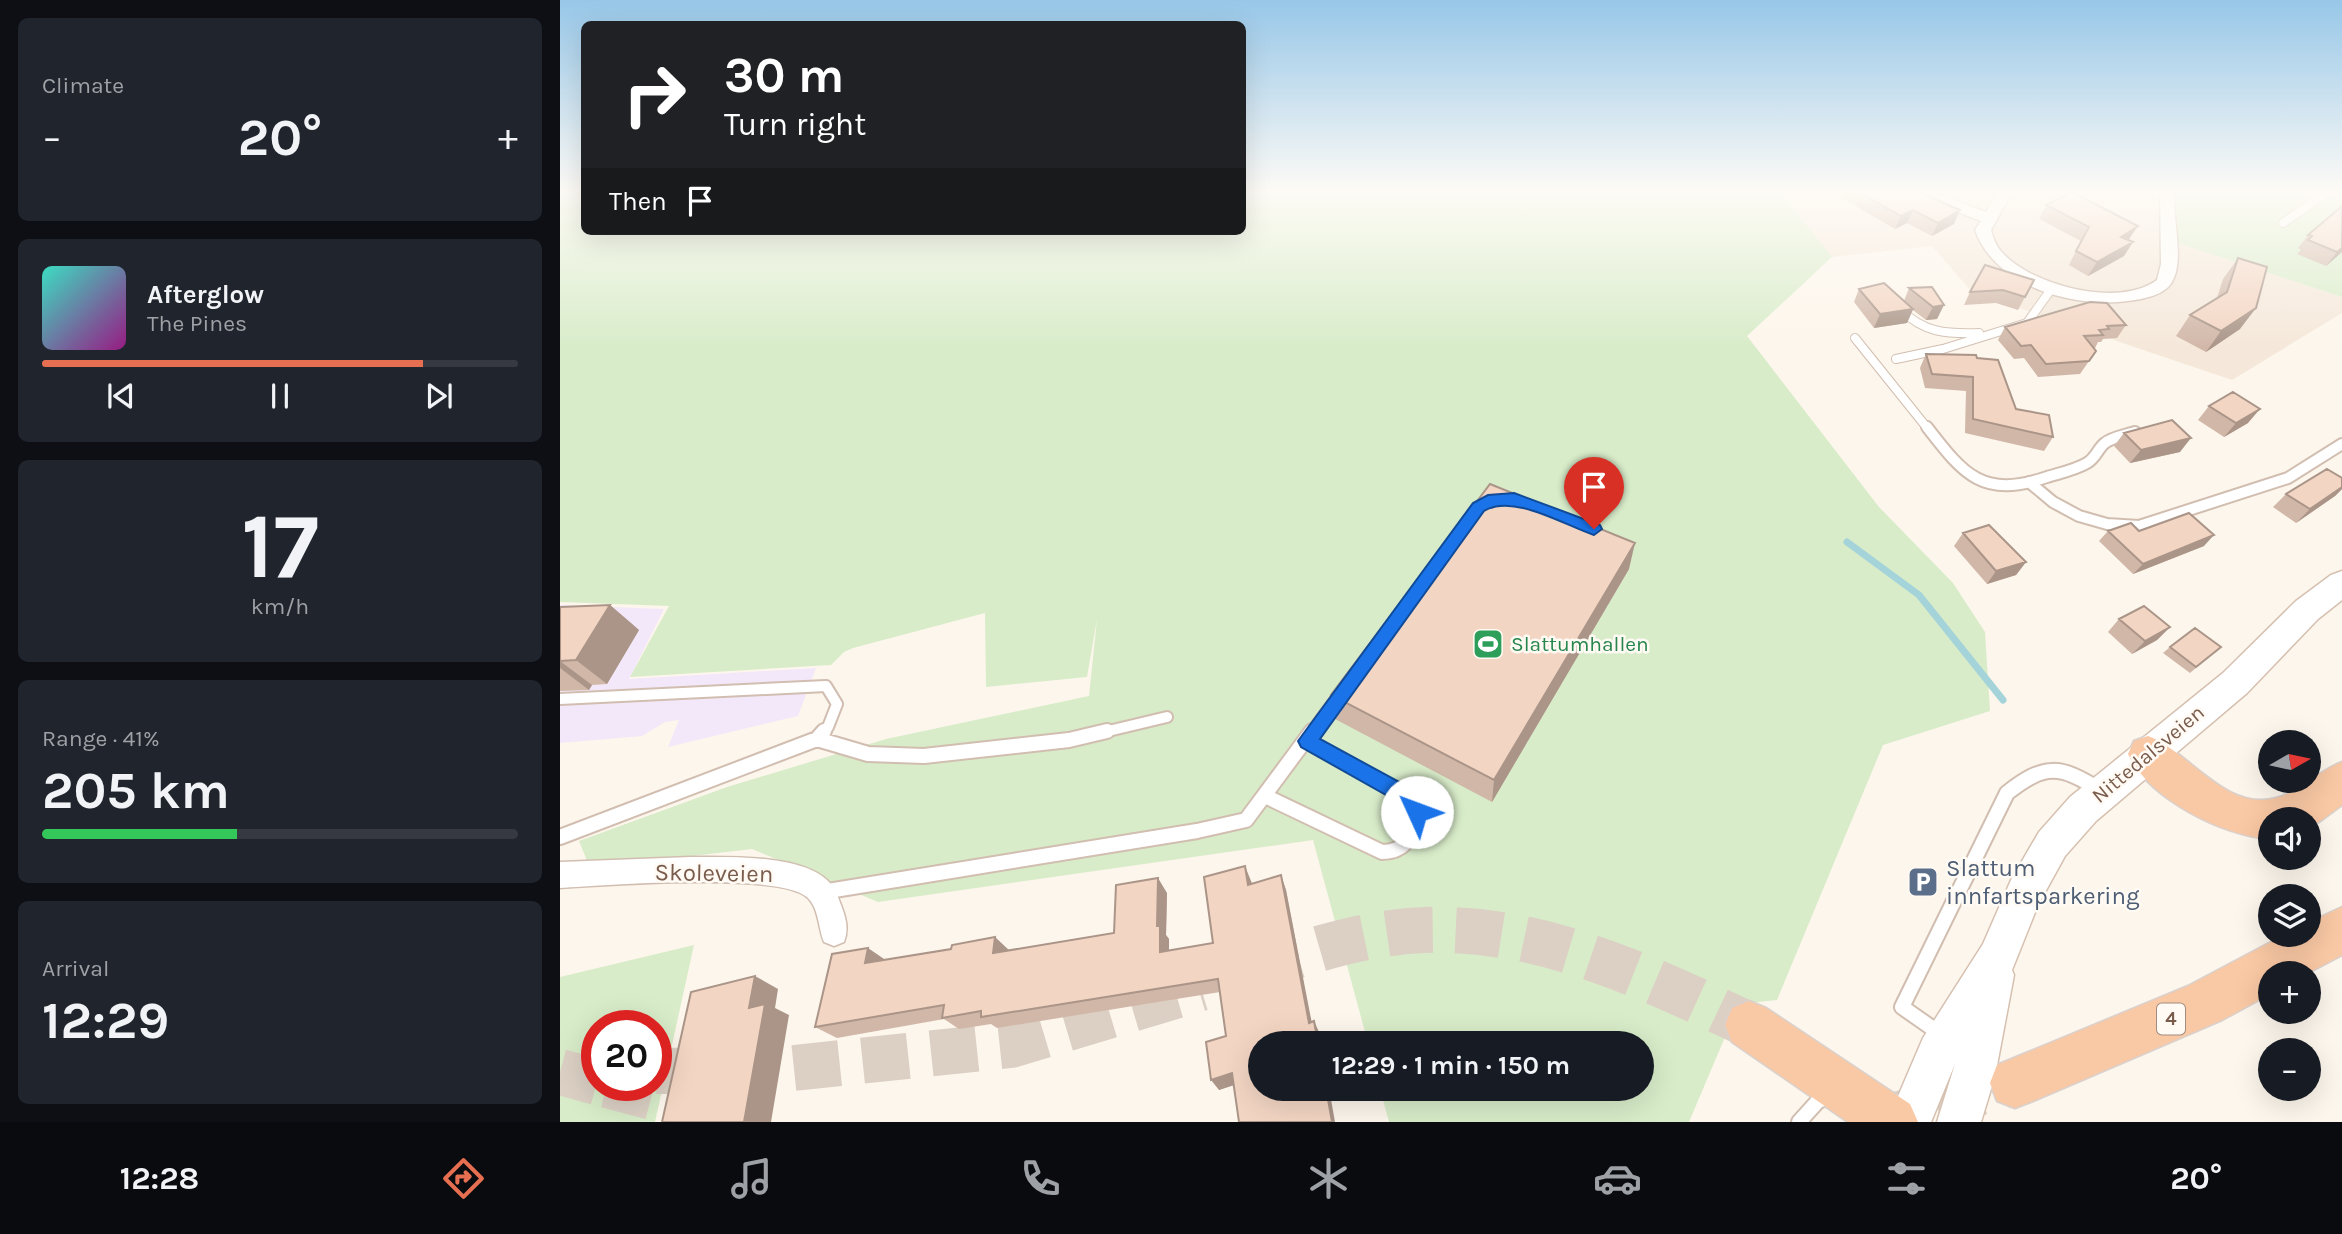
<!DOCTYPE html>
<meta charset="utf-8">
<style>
:root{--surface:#171b24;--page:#20242c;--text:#f1f3f6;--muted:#9ea1a6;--line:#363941;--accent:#e76f51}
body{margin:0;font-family:Karla,sans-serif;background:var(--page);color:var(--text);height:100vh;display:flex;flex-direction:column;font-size:26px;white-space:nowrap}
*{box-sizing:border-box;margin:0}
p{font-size:23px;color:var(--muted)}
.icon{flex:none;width:38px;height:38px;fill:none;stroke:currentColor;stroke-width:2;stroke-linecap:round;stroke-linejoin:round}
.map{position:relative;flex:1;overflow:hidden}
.side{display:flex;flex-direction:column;gap:18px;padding:18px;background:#0d0f14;width:560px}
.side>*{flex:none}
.top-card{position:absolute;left:21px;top:21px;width:665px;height:214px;border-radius:10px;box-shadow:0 7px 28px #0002;background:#202124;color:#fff;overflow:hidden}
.needle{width:46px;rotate:81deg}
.buttons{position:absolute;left:1698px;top:730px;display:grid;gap:14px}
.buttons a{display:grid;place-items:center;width:63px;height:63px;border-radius:50%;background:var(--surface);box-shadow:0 7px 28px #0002;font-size:35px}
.speed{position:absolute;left:21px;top:1010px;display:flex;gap:14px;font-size:35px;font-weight:700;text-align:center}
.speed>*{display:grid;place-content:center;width:91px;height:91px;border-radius:50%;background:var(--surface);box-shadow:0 7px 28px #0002;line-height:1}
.speed .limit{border:10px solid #d22;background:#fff;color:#111}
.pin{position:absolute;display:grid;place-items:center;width:60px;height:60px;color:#fff;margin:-72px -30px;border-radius:50% 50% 50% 0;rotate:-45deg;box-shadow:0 0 7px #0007}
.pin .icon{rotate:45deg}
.me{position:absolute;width:77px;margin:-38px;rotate:313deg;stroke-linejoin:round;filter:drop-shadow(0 0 5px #0008)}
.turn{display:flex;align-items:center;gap:24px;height:147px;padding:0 28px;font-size:32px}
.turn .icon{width:91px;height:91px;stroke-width:2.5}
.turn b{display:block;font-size:49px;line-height:60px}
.then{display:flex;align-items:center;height:66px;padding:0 28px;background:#0003;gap:14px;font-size:26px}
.big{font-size:52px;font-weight:700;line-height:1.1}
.side .widget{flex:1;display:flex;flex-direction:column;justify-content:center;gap:10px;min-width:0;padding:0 24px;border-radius:10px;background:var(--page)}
.side .dial{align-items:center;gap:0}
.dial b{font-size:91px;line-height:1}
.song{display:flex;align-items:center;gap:21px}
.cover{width:84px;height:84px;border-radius:10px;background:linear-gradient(135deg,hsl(170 70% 55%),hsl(310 70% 35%))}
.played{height:7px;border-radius:4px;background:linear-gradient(90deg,var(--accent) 80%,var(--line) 80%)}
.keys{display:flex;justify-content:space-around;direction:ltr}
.heat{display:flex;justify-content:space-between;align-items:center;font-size:38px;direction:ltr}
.charge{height:10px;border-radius:5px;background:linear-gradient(90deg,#34c759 41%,var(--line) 0)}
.trip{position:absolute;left:688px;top:1031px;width:406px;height:70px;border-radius:35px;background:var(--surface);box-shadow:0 7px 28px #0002;font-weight:700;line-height:70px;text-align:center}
.dock{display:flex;height:112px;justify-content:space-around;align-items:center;background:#090b0e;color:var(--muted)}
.dock .icon{width:49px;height:49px}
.dock .on{color:var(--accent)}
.dock b{font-size:32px;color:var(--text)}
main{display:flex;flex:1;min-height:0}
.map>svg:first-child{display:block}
</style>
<main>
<section class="side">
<div class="widget"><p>Climate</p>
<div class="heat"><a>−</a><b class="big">20°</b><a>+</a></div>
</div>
<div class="widget">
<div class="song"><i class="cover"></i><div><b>Afterglow</b><p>The Pines</p></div></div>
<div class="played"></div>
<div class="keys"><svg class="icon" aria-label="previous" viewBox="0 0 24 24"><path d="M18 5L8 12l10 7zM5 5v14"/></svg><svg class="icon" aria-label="pause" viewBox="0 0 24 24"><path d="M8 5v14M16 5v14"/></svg><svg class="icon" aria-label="next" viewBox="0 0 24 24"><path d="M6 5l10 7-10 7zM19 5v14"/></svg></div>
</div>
<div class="widget dial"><b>17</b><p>km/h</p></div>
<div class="widget"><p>Range · 41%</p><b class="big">205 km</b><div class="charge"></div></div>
<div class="widget"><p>Arrival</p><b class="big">12:29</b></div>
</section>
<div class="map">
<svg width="1782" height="1122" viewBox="0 0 1782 1122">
<rect width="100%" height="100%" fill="#fdf6ec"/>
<path fill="#f5e8da" d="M1220,192h385l2,47 175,58v16l-110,67 -260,-88 -40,-46 -100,11z"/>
<path fill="#f3e8fa" d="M0,605l104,4 -35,70 187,-11 -18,48 -130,31 11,-27 -14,2 -23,14 -82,7z"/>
<path fill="#d8ecc9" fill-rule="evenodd" d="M0,192h24v39h658l1,-39h537l52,65 -85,79 132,171 74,76 32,49 5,79 -107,34 -106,255 -38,4 -50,118h-300l-9,-33 262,-1v-45h-274l-55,-203 -435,62 -126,-53 -162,19 -11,-27 148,-54 159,-48 203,-43 8,-77 -10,58 -101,10 -1,-74 -132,35 -9,4 -13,13 -201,12 39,-71 -109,-4z
M1605,192h177v105l-176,-58z
M134,945l-39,177h-95v-145zM37,1026h59v59h-59z"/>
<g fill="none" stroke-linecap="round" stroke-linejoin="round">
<path stroke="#a5d3da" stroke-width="7" d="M1287,542l72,53 84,105"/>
<path stroke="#dcd0c4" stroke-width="46" stroke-dasharray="46 23" stroke-linecap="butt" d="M694,970c55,-19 112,-38 171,-40 116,-4 222,47 324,95
M96,1071l119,-1 236,-25 190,-57
M0,1072l37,10
M47,1085l139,37
M1310,1122l145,-39"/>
<g stroke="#d1beb0" stroke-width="10">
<path id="service-far2" d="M1723,223l45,-31
M1340,309c24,24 46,25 79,24
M1295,338l73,91
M1336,359l47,-10 84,-26 25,-35"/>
</g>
<g stroke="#d1beb0" stroke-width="14">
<path id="service-far1" d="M1367,427c37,48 56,72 120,50 13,-4 28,-7 40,-14 9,-5 11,-15 18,-20 7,-6 21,-8 30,-11
M1469,482l24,20 26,14 28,8 32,2 149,-48 54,-34
M0,699l266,-13 11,18 -9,23 -5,6
M540,733l67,-16
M751,733l28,-38"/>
</g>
<g stroke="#d1beb0" stroke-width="18">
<path id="service" d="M257,739l51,15 56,2 145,-16 38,-9
M705,796l117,56c24,0 32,-17 35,-40l-10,-15 -100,-56
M0,837l257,-98 7,-8
M262,892l375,-61 49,-11 66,-89
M1382,1035l-40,-28 105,-214c38,-30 53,-28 93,-3
M1239,1122l19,-21 13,-5"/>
</g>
<g stroke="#d1beb0" stroke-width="3">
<path id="minor" d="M1352,192h20l54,20 12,-20h14l-21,38c2,7 4,14 9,20 28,35 119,59 157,30l4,-16 -1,-72h14c-2,25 11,68 -2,90 -7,12 -24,16 -37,18 -56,10 -139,-11 -160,-70l6,-9 -67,-26z
M131,857c37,0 110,-3 137,24 7,7 10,16 13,24 5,13 8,24 3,37l-10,4 -10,-4c-6,-15 -5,-34 -17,-45 -30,-25 -203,-12 -247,-9v-26z"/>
</g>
<g stroke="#d6c0b0" stroke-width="3">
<path id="secondary" d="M1782,571v29l-24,19 -71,74 -151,128 -31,35 -27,49 -26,65 2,5 -19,101 -14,46h-44l18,-58 -24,58h-44l36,-84 60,-94 28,-64 28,-48 31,-35 153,-124 73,-72 35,-26z"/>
</g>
<g stroke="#dad1cd" stroke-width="3">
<path id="trunk" d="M1588,736c41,15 77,76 128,62 24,-6 42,-27 66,-36v43l-23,17 -11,4v-7h-38v20c-47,-3 -122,-41 -142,-85l6,-13z
M1782,907v48l-34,18h-38v21l-48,26 -189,81 -18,7 -18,-7 -7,-18 7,-18 191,-79 98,-52h22v-11z
M1189,1001l17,7 144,96 8,18h-70l-116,-80 -7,-17 7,-17z"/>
</g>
<use href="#service-far2" stroke="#fff" stroke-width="8"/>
<use href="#service-far1" stroke="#fff" stroke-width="10"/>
<use href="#service" stroke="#fff" stroke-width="14"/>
<use href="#minor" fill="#fff" fill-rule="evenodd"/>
<use href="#secondary" fill="#fff" fill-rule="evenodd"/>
<use href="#trunk" fill="#f9c8a4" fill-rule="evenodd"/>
</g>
<path fill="#d1b7a8" d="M1272,192h87l35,32 -22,12 -25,-13 -12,6z
M1486,205l92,21 -10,14 -4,16 -36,20 -19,-11 12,-24 -42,-22z
M1748,235l34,17 -16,14 -29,-12 4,-4 -3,-2z
M1678,258l2,71 -34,23 -30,-16 14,-21 27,-17 6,-19z
M1474,280l-16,30 -22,-7 -32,2 6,-13z
M1372,287l5,32 -11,1 -13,-10 -6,13 -33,5 -20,-26 5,-13 45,12 5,-13z
M1566,325l-9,13 -14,1 -2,3h-3l-3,6h-2l3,3 -16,23 -42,3 -14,-19 -10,1 -16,-19 7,-13z
M1366,354l51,4 39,51 37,28 -9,14 -79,-18 1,-42 -41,-3 -5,-20z
M1649,406l39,17 -24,14 -26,-17z
M1564,433l56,19 -50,11 -16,-17z
M1782,478v11l-7,7 -39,27 -23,-16 13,-13z
M1548,531h31l65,15 -71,28 -34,-33z
M1403,533l63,29 -10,13 -29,9 -33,-38z
M1069,569l-137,233 -157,-83 -4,-24z
M50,605l29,25 -32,54 -15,1 -3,5 -29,1v-84z
M1559,619l51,8 -13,13 -25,14 -24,-22z
M1610,647h51l-31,26 -27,-20z
M721,875l5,15 25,132 8,10 -85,53 -15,5 7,-54 -6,-44 -223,36 -6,-4 -32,5 -15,-10 -107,19 -22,-11 70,-67 125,-9 104,-18 53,-40 -1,42 3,4v11l44,-7 38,-62 1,2z"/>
<path fill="#aa9588" d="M1353,210l-6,13 -12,6 6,-13z
M1400,210l-6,14 -22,12 6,-13z
M1578,226l-9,13 -16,11 8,-13z
M1573,242l-9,14 -36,20 9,-14z
M1782,248v4l-16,14 11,-14z
M1384,305l-7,14 -11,1 7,-13z
M1696,308l-16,21 -34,23 15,-21z
M1353,309l-6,14 -33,5 6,-14z
M1700,409l-12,14 -24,14 12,-14z
M1631,438l-11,14 -50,11 11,-13z
M1782,487v2l-7,7 -39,27 14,-14z
M1654,535l-10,11 -71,28 10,-10z
M1075,543l-6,26 -137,233 2,-22z
M1466,562l-10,13 -29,9 9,-13z
M50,605l29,25 -32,54 -31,-24z
M1610,627l-13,13 -25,14 13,-13z
M0,661l32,24 -3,5 -29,-22z
M685,866l6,15 3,18 -6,-14z
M721,875l5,15 28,144 -5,-11z
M598,878l9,15 -1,42 3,4v26l-9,-13 -3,-26z
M435,937l15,14 -17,2z
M308,948l19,13 -22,2z
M195,976l23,13 -3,19 14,7 -18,107h-27l5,-114z
M754,1021l5,11 2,11h-3z
M672,1073l8,10 -21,7 -8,-10z
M766,1088h3l6,34h-3z"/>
<path fill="#f3d5c3" stroke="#aa9588" stroke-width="2" d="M1299,192h60l41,18 -22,13 -25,-13 -12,6z
M1512,192l66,34 -17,11 12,5 -36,20 -21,-11 13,-24 -43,-22z
M1782,206v42l-5,4 -29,-12 4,-4 -4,-1z
M1678,258l29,9 -11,41 -35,23 -31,-16 37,-23z
M1425,265l49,15 -9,17 -22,-7 -33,2z
M1324,283l29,26 -33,5 -21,-25z
M1372,287l12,18 -11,2 -24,-19z
M1530,302l17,1 19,22 -19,1 2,3 -10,1 4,5 -19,1 12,15 -7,10 -43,3 -15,-19 -10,1 -16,-19z
M1366,354l50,1 1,3 21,2 18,49 33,6 4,22 -80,-18v-42l-41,-3z
M1673,392l27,17 -24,14 -27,-17z
M1612,420l19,18 -50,12 -17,-17z
M1767,469l15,9v9l-32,22 -24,-15z
M930,484l145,59 -141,237 -163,-85z
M1629,513l25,22 -71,29 -35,-33 23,-8 8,8z
M1429,525l37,37 -30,9 -33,-38z
M50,605l-34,55 -16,1v-54z
M1584,606l26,21 -25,14 -26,-22z
M1635,628l26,19 -25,20 -26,-20z
M685,866l3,19 33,-10 28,148 5,-2 4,22h-58v45h66l6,34h-93l-7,-49 -21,7 -5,-38 20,-6 -8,-57 -237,38v-6l-39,7 2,-13 -129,22 17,-73 36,-6 -3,15 86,-14 1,-4 43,-8 -2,16 121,-20 2,-48 42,-7 -1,48h3v26l53,-9 -9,-66z
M195,976l-6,32 16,-4 -21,118h-82l29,-130z"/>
<linearGradient id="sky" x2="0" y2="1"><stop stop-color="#97c7e8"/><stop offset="0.55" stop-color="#fefbf6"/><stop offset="1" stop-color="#fefbf6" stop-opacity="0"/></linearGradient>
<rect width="1782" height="349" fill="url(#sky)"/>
<path fill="#1a73e8" stroke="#114b97" stroke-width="2" d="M954,493l86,32 2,4 -8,6c-30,-10 -81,-42 -110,-24l-164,228 94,51 12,22 -2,6 -7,3 -7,-3 -10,-15 -99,-56 -3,-6 175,-238 15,-8z"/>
<defs>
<g id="stadium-square" transform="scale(1.575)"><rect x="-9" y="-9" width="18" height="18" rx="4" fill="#2e9e5b" stroke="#fffaf3"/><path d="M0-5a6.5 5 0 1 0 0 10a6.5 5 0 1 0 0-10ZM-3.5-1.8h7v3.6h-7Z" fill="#fff"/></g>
<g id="parking-square" transform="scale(1.575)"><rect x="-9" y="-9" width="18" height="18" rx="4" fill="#5c6f8a" stroke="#fffaf3"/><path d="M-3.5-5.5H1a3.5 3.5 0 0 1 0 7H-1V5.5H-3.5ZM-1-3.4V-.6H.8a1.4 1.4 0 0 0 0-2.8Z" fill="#fff"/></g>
</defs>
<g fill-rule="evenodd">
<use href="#stadium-square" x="928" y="644"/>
<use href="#parking-square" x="1363" y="882"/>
</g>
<g text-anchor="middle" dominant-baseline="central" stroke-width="5" stroke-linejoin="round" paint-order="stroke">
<rect fill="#fffaf3" stroke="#a28b7f" stroke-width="2" x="1597" y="1003.5" width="28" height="31" rx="5"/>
<g font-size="19" font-weight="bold" fill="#7a5c4d">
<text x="1611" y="1019">4</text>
</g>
<g font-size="21" fill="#27864d" stroke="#fffaf3" text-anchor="start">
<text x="951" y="644">Slattumhallen</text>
</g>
<g font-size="21" fill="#7a5c4d" stroke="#fffaf3">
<text transform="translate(1588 754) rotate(-40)">Nittedalsveien</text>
</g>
<g font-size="24" fill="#4e5e75" stroke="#fffaf3" text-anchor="start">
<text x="1386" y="868">Slattum<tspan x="1386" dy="28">innfartsparkering</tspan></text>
</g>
<g font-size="24" fill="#7a5c4d" stroke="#fffaf3">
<text transform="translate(154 873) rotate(1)">Skoleveien</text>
</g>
</g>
</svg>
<div class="buttons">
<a><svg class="needle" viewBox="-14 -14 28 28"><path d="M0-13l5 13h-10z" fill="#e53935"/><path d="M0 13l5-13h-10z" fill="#9ea1a6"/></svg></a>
<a><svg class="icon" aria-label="sound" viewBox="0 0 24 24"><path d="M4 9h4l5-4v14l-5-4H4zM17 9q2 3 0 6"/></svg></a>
<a><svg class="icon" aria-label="layers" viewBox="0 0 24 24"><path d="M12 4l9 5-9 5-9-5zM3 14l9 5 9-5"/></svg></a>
<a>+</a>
<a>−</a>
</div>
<div class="speed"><div class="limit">20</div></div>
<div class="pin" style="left:1034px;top:529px;background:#d93025"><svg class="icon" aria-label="arrive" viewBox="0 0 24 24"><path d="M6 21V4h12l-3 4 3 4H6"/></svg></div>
<svg class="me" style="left:857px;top:812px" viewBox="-20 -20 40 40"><circle r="19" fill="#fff"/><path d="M0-13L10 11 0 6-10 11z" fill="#1a73e8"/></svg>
<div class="trip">12:29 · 1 min · 150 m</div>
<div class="top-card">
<div class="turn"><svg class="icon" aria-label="right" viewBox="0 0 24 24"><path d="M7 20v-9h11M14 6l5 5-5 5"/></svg><div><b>30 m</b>Turn right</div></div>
<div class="then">Then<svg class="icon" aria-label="arrive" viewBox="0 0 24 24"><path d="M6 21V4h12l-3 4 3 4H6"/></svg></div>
</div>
</div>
</main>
<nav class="dock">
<b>12:28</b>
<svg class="icon on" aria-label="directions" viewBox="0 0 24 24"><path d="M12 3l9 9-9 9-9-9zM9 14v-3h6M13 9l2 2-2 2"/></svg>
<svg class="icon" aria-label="music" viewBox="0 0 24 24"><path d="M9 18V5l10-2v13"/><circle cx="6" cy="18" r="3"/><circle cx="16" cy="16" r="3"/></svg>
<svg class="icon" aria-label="phone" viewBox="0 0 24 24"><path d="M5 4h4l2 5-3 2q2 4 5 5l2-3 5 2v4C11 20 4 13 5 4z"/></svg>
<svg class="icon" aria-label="climate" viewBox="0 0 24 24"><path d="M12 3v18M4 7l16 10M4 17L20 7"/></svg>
<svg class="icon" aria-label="car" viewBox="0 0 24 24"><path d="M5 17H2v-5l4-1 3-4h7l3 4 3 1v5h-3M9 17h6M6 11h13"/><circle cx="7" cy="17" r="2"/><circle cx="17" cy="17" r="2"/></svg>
<svg class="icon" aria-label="filters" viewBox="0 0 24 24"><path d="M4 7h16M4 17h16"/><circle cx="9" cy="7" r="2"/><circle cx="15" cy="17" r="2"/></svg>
<b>20°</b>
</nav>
